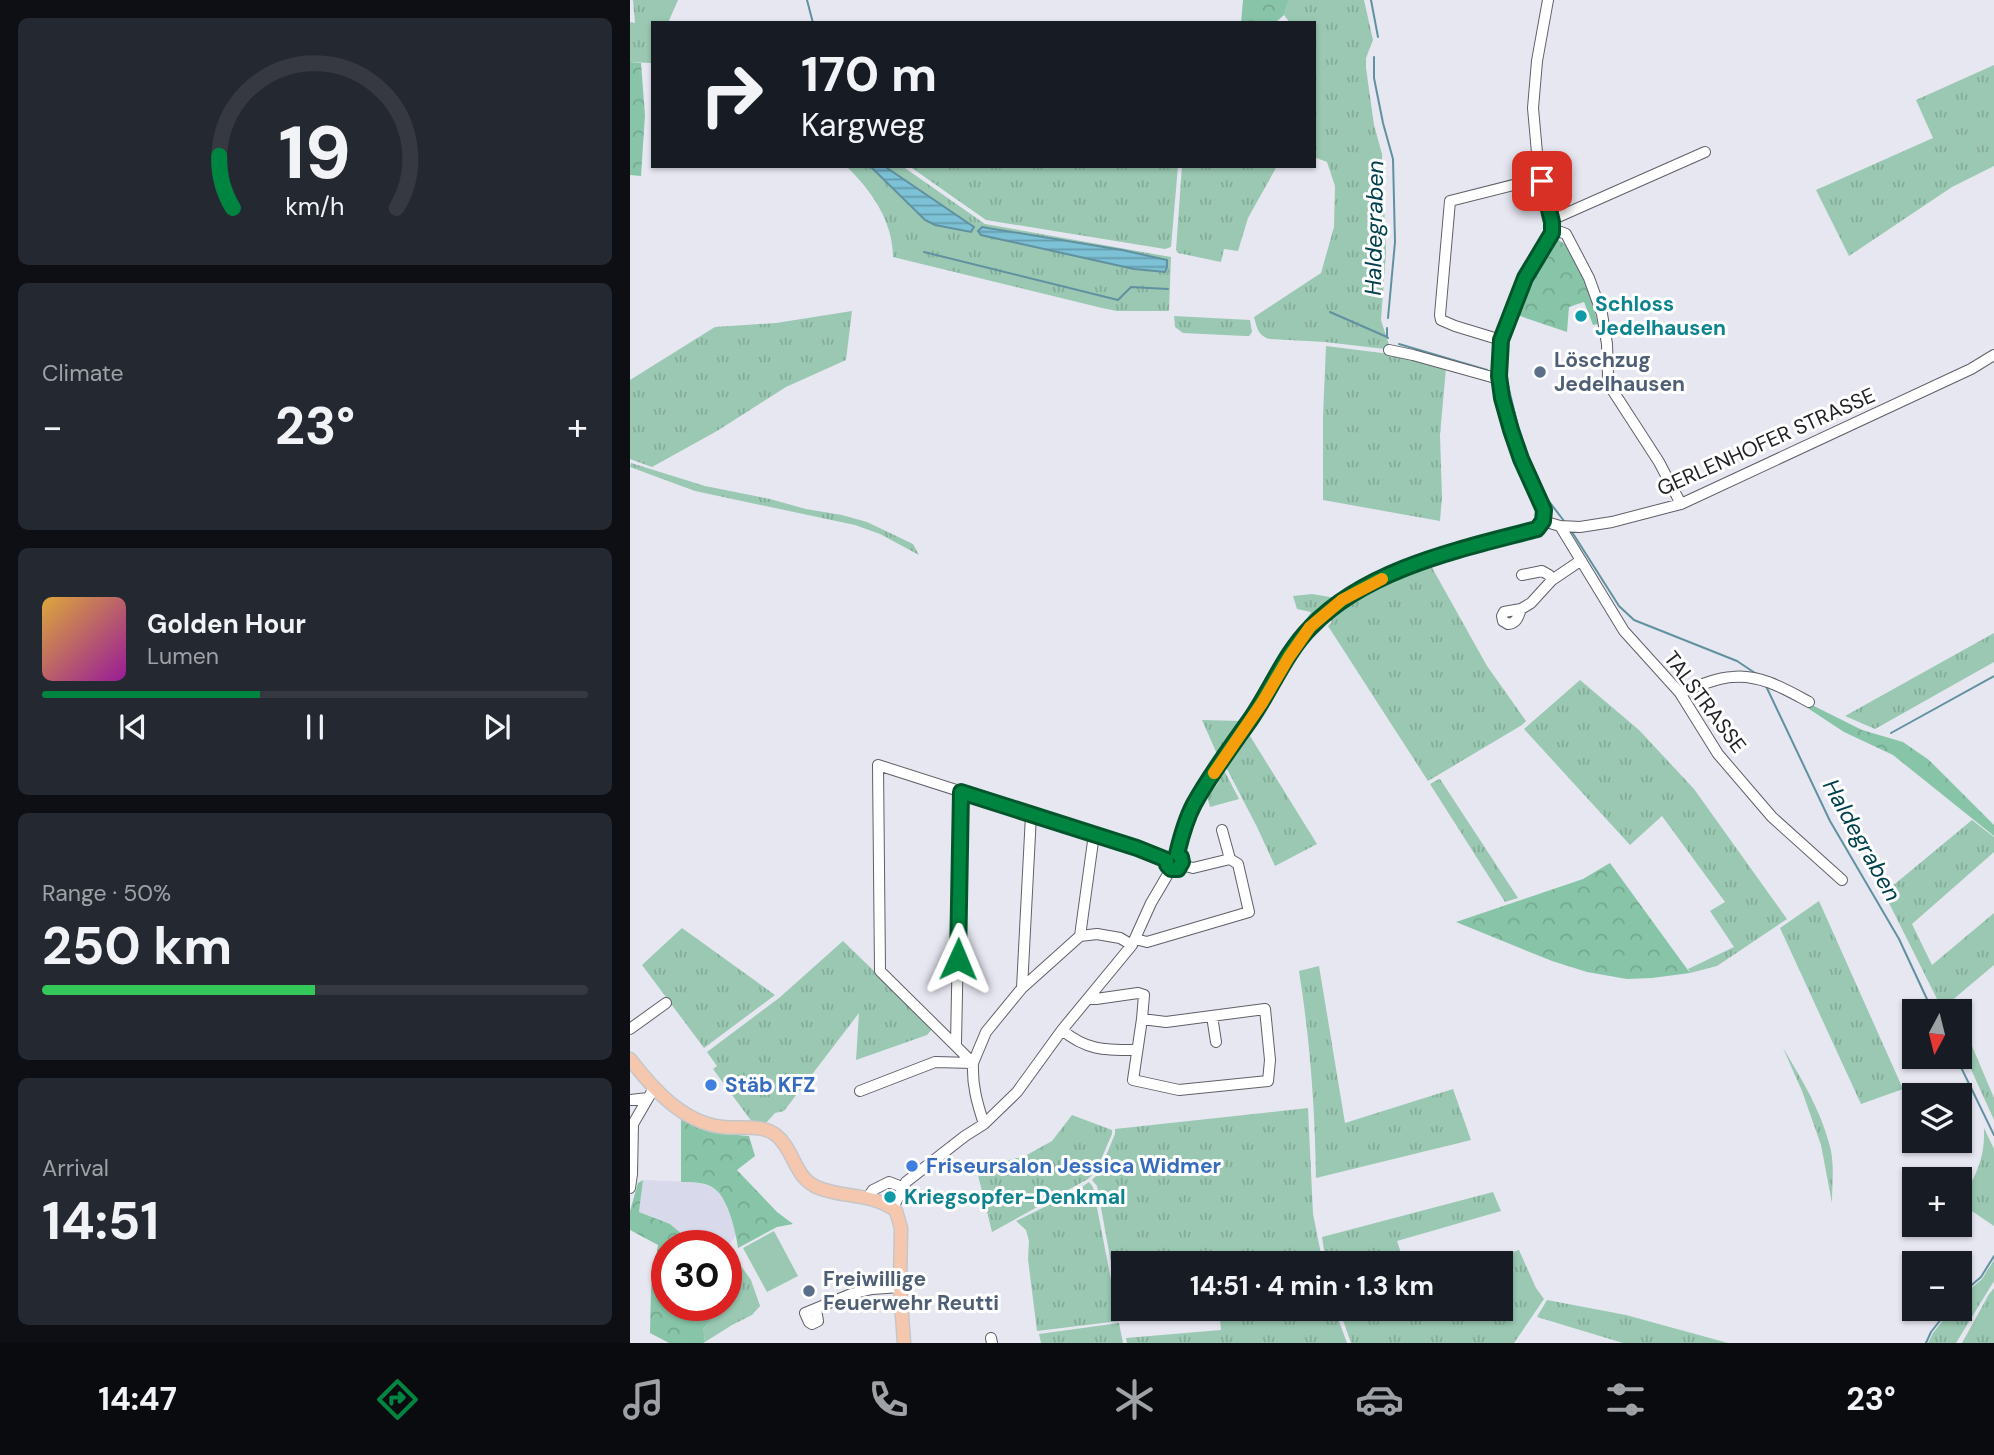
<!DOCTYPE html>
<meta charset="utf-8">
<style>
:root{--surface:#171b24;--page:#242831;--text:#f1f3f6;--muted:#9ea1a6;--line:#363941;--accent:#008541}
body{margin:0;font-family:"DM Sans",sans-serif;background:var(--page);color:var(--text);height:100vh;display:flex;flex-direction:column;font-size:26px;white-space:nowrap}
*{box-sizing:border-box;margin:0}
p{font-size:23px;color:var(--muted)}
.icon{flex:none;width:38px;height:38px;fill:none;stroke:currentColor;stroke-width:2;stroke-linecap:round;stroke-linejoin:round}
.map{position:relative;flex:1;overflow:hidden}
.side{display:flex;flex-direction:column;gap:18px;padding:18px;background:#0d0f14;width:630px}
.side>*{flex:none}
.banner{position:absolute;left:21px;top:21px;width:665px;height:147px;border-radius:0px;box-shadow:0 2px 5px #0004;background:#171b24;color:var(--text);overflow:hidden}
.needle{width:46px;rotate:187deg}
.controls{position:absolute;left:1272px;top:999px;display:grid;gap:14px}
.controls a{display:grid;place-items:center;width:70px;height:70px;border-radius:0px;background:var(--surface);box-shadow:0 2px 5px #0004;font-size:35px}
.speed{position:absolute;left:21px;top:1230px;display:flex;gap:14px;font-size:35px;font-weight:700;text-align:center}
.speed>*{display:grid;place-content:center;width:91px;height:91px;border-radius:50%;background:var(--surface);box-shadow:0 2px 5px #0004;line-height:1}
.speed .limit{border:10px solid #d22;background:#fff;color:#111}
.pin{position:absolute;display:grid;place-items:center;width:60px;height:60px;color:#fff;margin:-30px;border-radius:14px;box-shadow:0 4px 10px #0006}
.me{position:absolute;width:77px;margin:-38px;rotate:1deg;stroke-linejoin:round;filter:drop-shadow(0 0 5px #0008)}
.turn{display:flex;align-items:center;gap:24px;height:147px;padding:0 35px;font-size:32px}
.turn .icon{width:91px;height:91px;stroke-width:2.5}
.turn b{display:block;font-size:49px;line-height:60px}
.big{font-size:52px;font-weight:700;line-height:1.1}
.side .card{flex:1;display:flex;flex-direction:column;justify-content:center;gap:10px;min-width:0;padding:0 24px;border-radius:10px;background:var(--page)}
.side .dial{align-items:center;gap:0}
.dial svg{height:182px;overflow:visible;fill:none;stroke:var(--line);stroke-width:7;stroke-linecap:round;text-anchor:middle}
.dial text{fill:var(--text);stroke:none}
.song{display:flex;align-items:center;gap:21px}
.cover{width:84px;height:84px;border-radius:10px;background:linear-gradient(135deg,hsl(40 70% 55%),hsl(300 70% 35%))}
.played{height:7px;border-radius:4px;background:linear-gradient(90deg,var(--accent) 40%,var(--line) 40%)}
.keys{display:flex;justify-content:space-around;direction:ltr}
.heat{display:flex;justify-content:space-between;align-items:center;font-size:38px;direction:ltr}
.charge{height:10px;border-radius:5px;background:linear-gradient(90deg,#34c759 50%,var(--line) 0)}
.trip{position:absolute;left:481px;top:1251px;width:402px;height:70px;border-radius:0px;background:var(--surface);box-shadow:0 2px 5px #0004;font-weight:700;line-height:70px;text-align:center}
.tabs{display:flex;height:112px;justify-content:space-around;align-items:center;background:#090b0e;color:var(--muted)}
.tabs .icon{width:49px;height:49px}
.tabs .current{color:var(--accent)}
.tabs b{font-size:32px;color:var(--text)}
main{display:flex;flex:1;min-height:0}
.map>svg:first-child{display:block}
</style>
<main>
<section class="side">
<div class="card dial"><svg viewBox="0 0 100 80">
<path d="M14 69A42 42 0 1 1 86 69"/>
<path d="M14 69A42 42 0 0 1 8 46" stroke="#008541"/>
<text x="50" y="56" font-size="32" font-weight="700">19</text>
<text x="50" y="72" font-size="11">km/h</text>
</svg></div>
<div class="card"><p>Climate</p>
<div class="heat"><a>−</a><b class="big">23°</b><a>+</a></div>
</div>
<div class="card">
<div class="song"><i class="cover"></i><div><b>Golden Hour</b><p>Lumen</p></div></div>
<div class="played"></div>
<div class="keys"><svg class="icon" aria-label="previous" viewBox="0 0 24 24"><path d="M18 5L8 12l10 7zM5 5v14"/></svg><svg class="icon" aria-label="pause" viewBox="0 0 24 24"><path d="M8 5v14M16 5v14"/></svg><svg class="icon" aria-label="next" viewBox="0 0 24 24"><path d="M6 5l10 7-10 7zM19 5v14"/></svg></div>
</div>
<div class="card"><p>Range · 50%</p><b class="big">250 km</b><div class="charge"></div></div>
<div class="card"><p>Arrival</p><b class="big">14:51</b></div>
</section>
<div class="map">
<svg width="1364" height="1343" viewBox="0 0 1364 1343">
<defs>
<pattern id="grass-tufts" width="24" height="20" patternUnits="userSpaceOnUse" patternTransform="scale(1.75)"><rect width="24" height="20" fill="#9ac8b2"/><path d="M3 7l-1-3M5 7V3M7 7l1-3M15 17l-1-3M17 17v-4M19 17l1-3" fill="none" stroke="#84ac99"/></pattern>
<pattern id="forest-crowns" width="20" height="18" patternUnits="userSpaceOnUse" patternTransform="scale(1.75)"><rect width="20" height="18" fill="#88c5a8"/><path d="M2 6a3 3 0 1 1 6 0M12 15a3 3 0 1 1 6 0" fill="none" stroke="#75a990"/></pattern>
<pattern id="water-rules" width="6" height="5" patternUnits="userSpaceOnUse" patternTransform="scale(1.75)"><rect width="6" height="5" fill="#7cc1d5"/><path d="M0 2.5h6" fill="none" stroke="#659cad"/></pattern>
</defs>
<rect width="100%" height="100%" fill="#e6e7f1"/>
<path fill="#d8d9ea" d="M13,1180l52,2 20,6 10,14 12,32 -11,15v-3h-30l-26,-22 -31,-12z"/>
<path fill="url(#grass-tufts)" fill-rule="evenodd" d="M3,0h45l-10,23h-15v35l-2,5 -21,-1v-40l5,1z
M659,0h75l9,40 -7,18v10l8,57 8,29 4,99 -5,67 8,25 -4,4 -60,-7 -55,-3c-12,-3 -13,-11 -16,-22l67,-44 13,-46 1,-41 -8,-24 -13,-5v-134h-24l-6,-8z
M1364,65v101l-42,21 -103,69 -33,-66 117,-52 -17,-38z
M216,166h24l46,46 19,13 36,7 2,-5 -89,-61h18l83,58 186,33 -2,54h-52l-15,-3 -209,-51c0,-36 -22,-67 -47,-91zM355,227l137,23 45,10 -2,12 -31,-3z
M279,166h269l-7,81 -6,2 -179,-29z
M552,166h95l-29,52 -10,33 -14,-2 -3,13 -43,-9 -2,-3z
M222,311l-6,49 -60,27 -69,44 -65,36 -22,-8v-79l85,-53 61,-4z
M544,316l76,4 2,12 -3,4h-4l-62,-3 -8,-6z
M696,346l64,8 56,14 -6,67 2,62 -2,24 -117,-21v-84z
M1,463l74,23 65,13 36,10 36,6 25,7 46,22 6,11 -39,-21 -25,-9 -160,-34 -65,-24z
M800,564l57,102 39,55 -4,4 -94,56 -100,-155 4,-4 -3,-5c31,-22 65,-40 101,-53z
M682,594l24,4 -35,29 10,-15 -14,-3 -4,-13z
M1364,633v29l-119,67 -30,-13z
M950,680l59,50 55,59 93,130 -70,47 -27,7 -2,-4 46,-22 -24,-36 15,-9 -63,-86 -32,29 -106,-116z
M572,720l39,1 -24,33z
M620,736l67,108 -42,22 -18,-39 -31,-60z
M594,770l15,29 -29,8 -3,-11 10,-11z
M809,779h1l78,119 -13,4 -75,-118z
M1342,820l22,17v15l-82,72 20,41 62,-52v52l-44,37 5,9h-12l-59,-118z
M1189,901l84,188 -42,15 -81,-176z
M52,928l93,67 -71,53 -62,-83z
M213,941l90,87 -6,7 -71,25 3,-47 -75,98 -9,2 -10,11 -13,-2 -39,-53 4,-3 -10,-14 72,-54z
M689,966l26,157 108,-34 18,51 -155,38c-1,-69 -6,-139 -17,-207z
M1330,1021l12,25 22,52v22l-34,-75z
M1153,1048c18,30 37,61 46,95 6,18 3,41 3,60l-11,-58 -19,-54z
M678,1108l5,106 8,40 -147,9 -50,1 -1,3 -11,1 -15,-82 -5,-6 7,-7 16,-39v-5z
M442,1115l40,15v4l-16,37 -8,8 -96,53 -14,-57 13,-10 34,-9 27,-15z
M1354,1128l10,21v77l-34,-23c16,-29 25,-42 24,-75z
M459,1182l4,5 26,134 -82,10 -9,-72 1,-18 -3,-11 -10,-9 59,-29z
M863,1192l8,19 -104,30 5,15 -26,7h-50l-4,-26z
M889,1250l17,38 8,11 -30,44h-163l-12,-34h163v-45l-28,-1z
M104,1256l17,24 9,26 -8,9 -20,10 -27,17 -2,-13 7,-7v-16h16v-37z
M1364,1260v21l-38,62h-28l5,-10 19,-24h8v-11l22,-19z
M1364,1288v55h-32l27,-49z
M917,1300l79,15 102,28h-105l-86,-26z
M706,1313l11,30h-220l-1,-5 95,-8 -1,-10z
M489,1323l4,20h-82l-2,-9z"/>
<path fill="url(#forest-crowns)" d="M613,0h46l-5,15 -9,8h-34z
M0,62l11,1 4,52 -4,61 -11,-1z
M925,239c21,3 38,65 43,85l-5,1 -9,-23 -15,5 -2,25 -50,-17 -4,12 -4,-1 18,-45z
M1168,698l64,32 41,12 26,18 65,65v11l-101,-81 -49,-23 -41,-27z
M980,863l80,110 -38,5 -25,1 -40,-7 -35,-11 -96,-39 127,-43z
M51,1118c22,13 43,16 68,18l6,20 -18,14 40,42 16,12 -16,3 -39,21c-2,-16 -10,-49 -23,-59 -8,-7 -23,-7 -34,-7z
M13,1180l-4,32 31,12 26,22h-29v60h43v16l-7,7 2,13 -2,1h-34l-19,-10 1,-44 7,-44 -28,-15v-19l8,-28z"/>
<path fill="#9ac8b2" d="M144,1231l24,45 -31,16 -24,-44z"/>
<path fill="url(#water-rules)" stroke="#6191a0" stroke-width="2" d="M240,166h14l90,61 -3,5 -36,-7 -10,-5z
M352,227l140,23 45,10v7l-2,5 -31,-3 -153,-34 -3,-4z"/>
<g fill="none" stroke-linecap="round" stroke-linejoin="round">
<path stroke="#6191a0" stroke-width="2" d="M177,0l6,23
M741,0l7,37
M744,57v21l9,45 10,36 2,83 -7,76
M294,252l194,48 13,-13 37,2
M700,312l57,25
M757,328v9l1,1
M769,344l88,26
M878,385l14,59
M898,457l20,43 16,21
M942,532l47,74 15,14 103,41 21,14
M1135,684l65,137 69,118 34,73
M1261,733l103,-57
M1326,1057l38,78
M1330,1295l21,-18 13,-21
M1296,1343l5,-11 18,-23"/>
<g stroke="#606069" stroke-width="12">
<path id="minor" d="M922,222l6,-5 147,-65
M922,233l9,-1 5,2 23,44 13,36 5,30 1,32 5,15 46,71 22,42
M871,340l-46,-14 -14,-6 -1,-5 10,-114 91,-23
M759,350l24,5 86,24
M913,521l1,-11 -23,-51 -10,-28 -9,-33 -4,-22 3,-36 24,-62 21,-34 7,-18 -15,-62 -5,-56 4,-47 11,-61
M913,521l17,5 20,1 32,-5 69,-18 290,-135 23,-14
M930,526l64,105 56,62 38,61 54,63 70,63
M892,575l20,-4 7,4 3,5
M891,609c-3,8 -4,14 -13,15l-5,-3 -1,-5 2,-4 17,-3 10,-6 21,-23 28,-19
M1050,693c17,-6 34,-15 52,-16 28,-3 53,12 77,25
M592,830l8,29
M450,936l14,-102
M505,939l12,3 102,-30 -11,-48 -8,-5 -37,9 -11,-3
M392,988l9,-173
M458,999h8l42,-6 6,2 -2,24
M635,1009l5,51 -2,21 -89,9 -46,-10 9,-61 24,3z
M582,1016l4,26
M0,1029l36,-26
M432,1030c25,21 44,20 75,20
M326,1043l5,-252
M230,1091l75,-29 38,1 13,-31 36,-44 58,-52 17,-2 23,4 12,7
M0,1100l18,-2
M354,1124c-7,-21 -12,-39 -11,-61l-93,-92 -2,-206 259,83 30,12
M0,1188l2,-14 1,-50 21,-36
M238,1197l5,-7 16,-8 13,5
M263,1208l13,-26 59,-46 19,-12 33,-32 45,-62 70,-85 19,-42 20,-34h7l4,-4v-5l-5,-6c4,-17 9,-35 17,-50 16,-29 37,-57 56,-84 21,-30 35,-67 61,-93 57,-59 150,-78 226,-98l6,-8
M186,1309l2,12 -6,3 -3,-2 -4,-9 46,-19 21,-5 28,-2
M361,1338l1,5"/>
</g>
<g stroke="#c6c6c7" stroke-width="15">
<path id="major" d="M0,1059c23,30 53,64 93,68 18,2 39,-3 53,8 19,15 18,44 43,53 25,10 54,5 77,23l5,17 -1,59 4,56"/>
</g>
<use href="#minor" stroke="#fff" stroke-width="10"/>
<use href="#major" stroke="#f6c7af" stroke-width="12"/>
</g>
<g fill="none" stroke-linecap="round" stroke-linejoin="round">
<g stroke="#00562a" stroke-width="18">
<path id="route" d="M328,959l3,-167 176,56 30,12v5l4,4h7l4,-7 -1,-5 -4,-3c4,-17 9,-35 17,-50 16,-29 37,-57 56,-84 21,-30 35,-67 61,-93 56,-59 151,-78 226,-98l6,-8 1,-11 -23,-51 -10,-29 -9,-32 -3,-22 2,-36 24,-62 27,-45v-11l-10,-41"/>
</g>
<use href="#route" stroke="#008541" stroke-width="12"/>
<path stroke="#f59e0b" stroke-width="12" d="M584,773l48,-70 27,-46 21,-30 32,-27 40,-21"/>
</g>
<g fill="#0f9aa8" stroke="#fff" stroke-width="2.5">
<circle cx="951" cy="316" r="7"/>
<circle cx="260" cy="1197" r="7"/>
</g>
<g fill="#5c6f8a" stroke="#fff" stroke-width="2.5">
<circle cx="910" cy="372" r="7"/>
<circle cx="179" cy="1291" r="7"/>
</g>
<g fill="#3f7fe0" stroke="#fff" stroke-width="2.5">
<circle cx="81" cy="1085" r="7"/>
<circle cx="282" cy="1166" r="7"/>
</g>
<g text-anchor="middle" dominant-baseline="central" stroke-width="6" stroke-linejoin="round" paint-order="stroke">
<g font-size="21" font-weight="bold" fill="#0d838f" stroke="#fff" text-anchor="start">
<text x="965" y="304">Schloss<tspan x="965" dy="24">Jedelhausen</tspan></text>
<text x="274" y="1197">Kriegsopfer-Denkmal</text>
</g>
<g font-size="21" font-weight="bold" fill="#4e5e75" stroke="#fff" text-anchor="start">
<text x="924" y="360">Löschzug<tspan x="924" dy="24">Jedelhausen</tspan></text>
<text x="193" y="1279">Freiwillige<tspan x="193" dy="24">Feuerwehr Reutti</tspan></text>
</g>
<g font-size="21" fill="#222226" stroke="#fff">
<text transform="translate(1136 442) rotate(-24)">GERLENHOFER STRASSE</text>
<text transform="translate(1075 702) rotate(53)">TALSTRASSE</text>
</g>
<g font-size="21" font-weight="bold" fill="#366cbe" stroke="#fff" text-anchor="start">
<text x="95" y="1085">Stäb KFZ</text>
<text x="296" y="1166">Friseursalon Jessica Widmer</text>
</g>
<g font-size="23" font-style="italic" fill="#00404e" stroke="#fff">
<text transform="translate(744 228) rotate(-89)">Haldegraben</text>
<text transform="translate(1232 840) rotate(61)">Haldegraben</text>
</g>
</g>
</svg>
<div class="controls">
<a><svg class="needle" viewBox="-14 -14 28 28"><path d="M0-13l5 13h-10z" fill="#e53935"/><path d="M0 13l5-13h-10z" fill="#9ea1a6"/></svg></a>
<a><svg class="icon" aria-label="layers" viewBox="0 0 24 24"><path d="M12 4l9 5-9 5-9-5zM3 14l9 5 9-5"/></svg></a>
<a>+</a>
<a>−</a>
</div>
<div class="speed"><div class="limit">30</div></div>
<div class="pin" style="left:912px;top:181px;background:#d93025"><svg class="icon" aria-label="arrive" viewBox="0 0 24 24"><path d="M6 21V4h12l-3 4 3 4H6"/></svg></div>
<svg class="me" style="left:328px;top:959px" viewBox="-20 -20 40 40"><path d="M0-17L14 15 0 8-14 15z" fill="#008541" stroke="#fff" stroke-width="4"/></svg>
<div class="trip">14:51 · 4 min · 1.3 km</div>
<div class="banner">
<div class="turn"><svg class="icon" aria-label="right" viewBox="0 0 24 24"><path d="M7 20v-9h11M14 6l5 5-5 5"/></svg><div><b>170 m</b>Kargweg</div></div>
</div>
</div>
</main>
<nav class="tabs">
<b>14:47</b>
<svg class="icon current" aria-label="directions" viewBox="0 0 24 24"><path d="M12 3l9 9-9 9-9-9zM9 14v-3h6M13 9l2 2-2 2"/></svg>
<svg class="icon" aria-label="music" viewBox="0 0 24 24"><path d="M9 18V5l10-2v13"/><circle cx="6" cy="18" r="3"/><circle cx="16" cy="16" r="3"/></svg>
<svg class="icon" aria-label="phone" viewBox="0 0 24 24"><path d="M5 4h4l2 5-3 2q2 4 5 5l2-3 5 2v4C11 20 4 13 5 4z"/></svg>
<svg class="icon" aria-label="climate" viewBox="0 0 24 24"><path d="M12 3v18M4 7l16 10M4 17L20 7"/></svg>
<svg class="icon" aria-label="car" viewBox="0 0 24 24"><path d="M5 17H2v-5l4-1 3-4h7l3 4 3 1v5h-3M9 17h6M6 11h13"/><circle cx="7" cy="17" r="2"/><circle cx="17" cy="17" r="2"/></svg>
<svg class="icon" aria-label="filters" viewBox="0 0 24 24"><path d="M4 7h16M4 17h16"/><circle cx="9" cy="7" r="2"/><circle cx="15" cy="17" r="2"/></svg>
<b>23°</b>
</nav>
